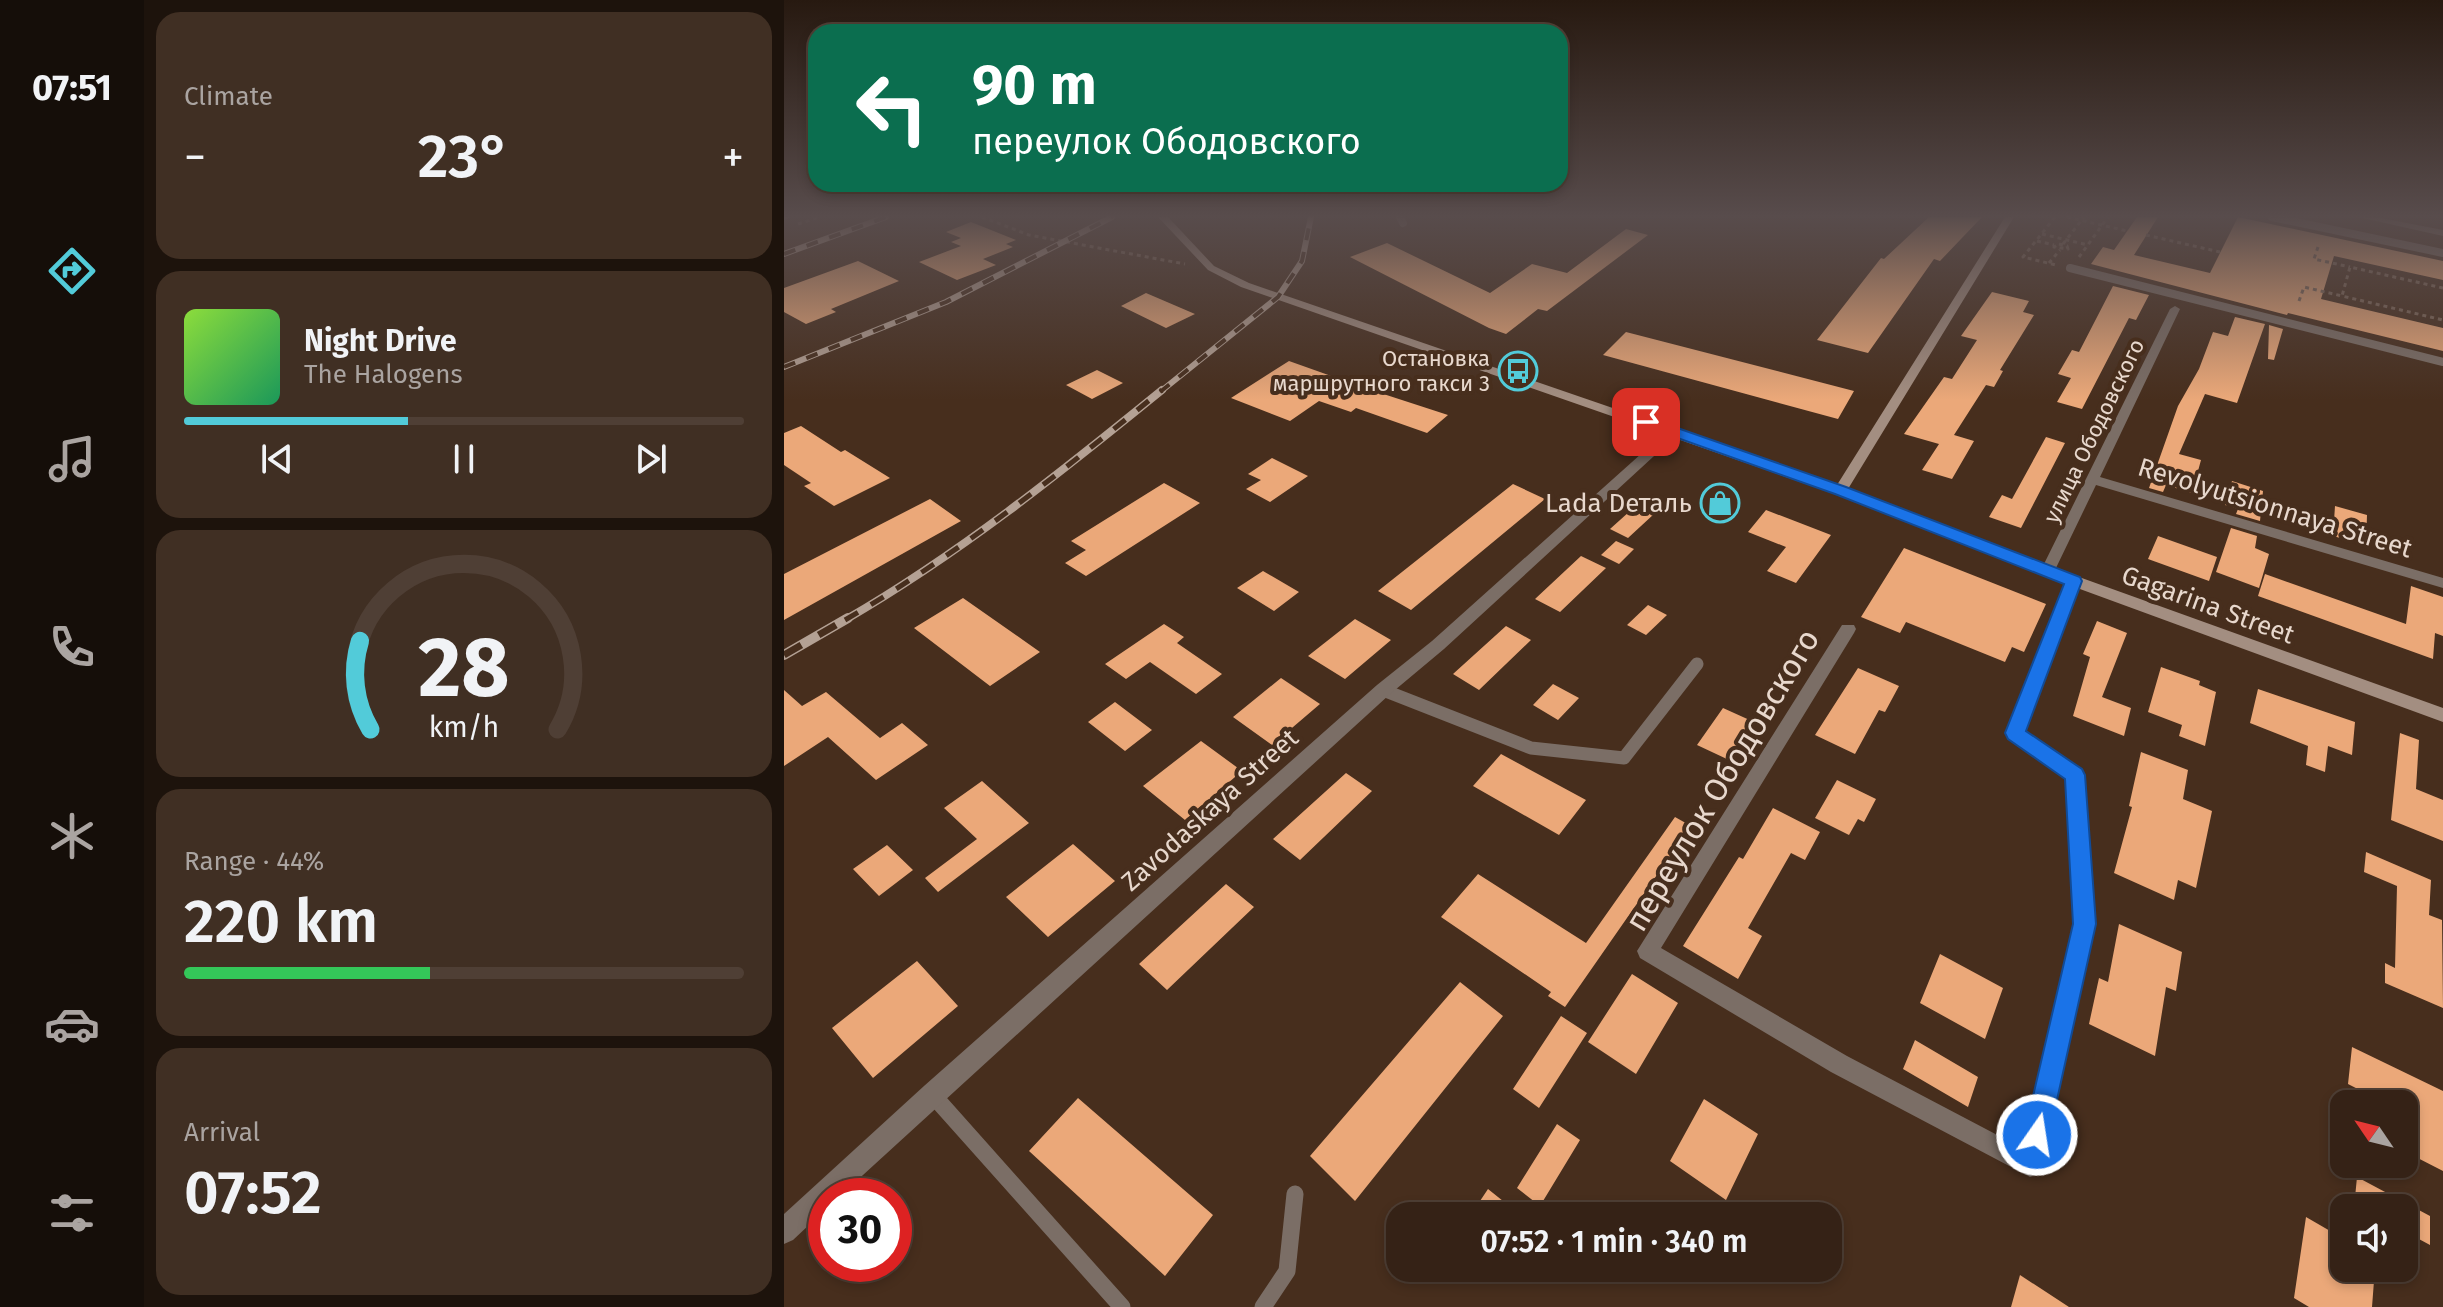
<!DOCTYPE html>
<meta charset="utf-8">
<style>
:root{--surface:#352216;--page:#402f23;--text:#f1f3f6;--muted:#aaa4a1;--line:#4f3f35;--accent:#52cbd9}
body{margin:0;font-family:"Fira Sans",sans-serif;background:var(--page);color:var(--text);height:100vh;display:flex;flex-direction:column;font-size:30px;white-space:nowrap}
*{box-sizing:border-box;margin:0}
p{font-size:26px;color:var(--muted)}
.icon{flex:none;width:44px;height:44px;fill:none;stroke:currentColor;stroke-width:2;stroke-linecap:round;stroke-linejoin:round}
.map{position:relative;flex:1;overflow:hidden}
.side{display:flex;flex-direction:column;gap:12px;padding:12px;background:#1d130c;width:640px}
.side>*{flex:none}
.hud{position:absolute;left:24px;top:24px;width:760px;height:168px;border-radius:24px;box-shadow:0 4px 12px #0003,0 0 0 2px var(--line);background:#0b6e4f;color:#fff;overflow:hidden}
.needle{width:52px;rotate:305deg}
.tools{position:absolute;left:1546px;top:1090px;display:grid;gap:16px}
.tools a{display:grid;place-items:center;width:88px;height:88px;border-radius:16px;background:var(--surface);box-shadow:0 4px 12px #0003,0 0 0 2px var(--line);font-size:40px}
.speed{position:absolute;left:24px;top:1178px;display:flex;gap:16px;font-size:40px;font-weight:700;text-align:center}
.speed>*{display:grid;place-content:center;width:104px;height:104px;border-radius:50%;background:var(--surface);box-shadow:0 4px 12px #0003,0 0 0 2px var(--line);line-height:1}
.speed .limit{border:12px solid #d22;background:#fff;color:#111}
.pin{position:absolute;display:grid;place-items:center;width:68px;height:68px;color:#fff;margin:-34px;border-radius:16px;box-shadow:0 4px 12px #0006}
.me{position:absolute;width:88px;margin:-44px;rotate:13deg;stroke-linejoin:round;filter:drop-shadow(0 0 6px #0008)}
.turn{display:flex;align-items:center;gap:28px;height:168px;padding:0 32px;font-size:36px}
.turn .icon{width:104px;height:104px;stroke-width:2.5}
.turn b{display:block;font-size:56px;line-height:68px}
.big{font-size:60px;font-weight:600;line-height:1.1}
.side .card{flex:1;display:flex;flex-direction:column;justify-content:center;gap:12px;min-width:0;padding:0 28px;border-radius:24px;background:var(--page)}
.side .dial{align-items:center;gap:0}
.dial svg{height:208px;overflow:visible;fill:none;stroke:var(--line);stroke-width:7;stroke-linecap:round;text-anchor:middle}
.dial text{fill:var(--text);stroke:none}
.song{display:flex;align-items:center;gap:24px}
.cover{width:96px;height:96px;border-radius:12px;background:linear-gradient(135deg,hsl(90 70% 55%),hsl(150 70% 35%))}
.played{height:8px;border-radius:4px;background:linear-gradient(90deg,var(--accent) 40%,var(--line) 40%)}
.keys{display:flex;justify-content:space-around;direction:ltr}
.heat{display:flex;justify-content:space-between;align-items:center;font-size:44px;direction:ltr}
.charge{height:12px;border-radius:6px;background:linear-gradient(90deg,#34c759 44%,var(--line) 0)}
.trip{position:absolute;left:602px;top:1202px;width:456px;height:80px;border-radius:24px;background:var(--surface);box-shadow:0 4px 12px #0003,0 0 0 2px var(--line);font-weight:600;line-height:80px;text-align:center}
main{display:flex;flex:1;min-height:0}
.menu{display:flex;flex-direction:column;width:144px;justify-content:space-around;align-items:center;background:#150e09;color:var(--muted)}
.menu .icon{width:56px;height:56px}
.menu .selected{color:var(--accent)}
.menu b{font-size:36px;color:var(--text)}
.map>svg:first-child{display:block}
</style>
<main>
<nav class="menu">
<b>07:51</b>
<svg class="icon selected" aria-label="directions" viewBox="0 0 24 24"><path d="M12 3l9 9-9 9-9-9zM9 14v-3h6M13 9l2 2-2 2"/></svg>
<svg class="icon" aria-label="music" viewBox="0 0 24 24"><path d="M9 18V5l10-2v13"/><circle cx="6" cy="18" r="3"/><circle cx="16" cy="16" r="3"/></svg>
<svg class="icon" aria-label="phone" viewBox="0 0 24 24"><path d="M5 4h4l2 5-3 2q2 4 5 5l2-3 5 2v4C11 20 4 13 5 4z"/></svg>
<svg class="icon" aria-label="climate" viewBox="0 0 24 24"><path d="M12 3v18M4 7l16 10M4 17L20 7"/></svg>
<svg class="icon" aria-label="car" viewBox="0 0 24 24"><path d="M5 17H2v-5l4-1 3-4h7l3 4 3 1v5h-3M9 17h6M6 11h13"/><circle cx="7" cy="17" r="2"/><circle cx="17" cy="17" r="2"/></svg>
<svg class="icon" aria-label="filters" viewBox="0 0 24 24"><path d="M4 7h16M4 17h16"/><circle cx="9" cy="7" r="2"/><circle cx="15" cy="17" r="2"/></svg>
</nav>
<section class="side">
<div class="card"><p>Climate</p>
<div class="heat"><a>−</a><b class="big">23°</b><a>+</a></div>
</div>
<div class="card">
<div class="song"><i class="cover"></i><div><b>Night Drive</b><p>The Halogens</p></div></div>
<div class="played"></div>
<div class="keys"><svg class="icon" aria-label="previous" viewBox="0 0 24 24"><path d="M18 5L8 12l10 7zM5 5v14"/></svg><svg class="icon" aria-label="pause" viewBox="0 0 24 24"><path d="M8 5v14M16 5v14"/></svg><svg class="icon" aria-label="next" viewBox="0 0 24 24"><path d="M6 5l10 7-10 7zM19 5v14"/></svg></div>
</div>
<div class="card dial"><svg viewBox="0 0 100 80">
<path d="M14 69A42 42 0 1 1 86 69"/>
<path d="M14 69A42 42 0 0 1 10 35" stroke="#52cbd9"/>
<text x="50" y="56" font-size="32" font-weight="700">28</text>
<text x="50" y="72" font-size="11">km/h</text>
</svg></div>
<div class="card"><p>Range · 44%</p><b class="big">220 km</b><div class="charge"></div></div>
<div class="card"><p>Arrival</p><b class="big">07:52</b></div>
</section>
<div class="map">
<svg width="1659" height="1307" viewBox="0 0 1659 1307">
<rect width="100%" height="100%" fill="#472e1d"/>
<path fill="#eba879" d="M1145,217h53l-42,44 -6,-2 -66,94 -51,-13 64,-82 3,1z
M1353,217h21l-24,38 76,18 28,-56 205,44v19l-109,-24 -13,43 122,29v23l-155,-38 -1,2 -196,-51 12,-17 11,3z
M187,222l45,18 -10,4 7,3 -30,12 13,6 -39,15 -38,-18 42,-16 -10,-4 10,-4 -15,-6z
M842,229l22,6 -101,76 -9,-2 -32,25 -17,-6 -139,-71 37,-14 103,50 42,-29 35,9z
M74,261l41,20 -68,28 5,3 -30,12 -22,-12v-24z
M1329,286l36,9 -13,25 -7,-2 -47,91 -25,-7 14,-24 -13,-4 14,-24 7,2z
M1208,292l37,9 -6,11 11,3 -34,55 3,1 -9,16 -8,-2 -32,50 20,6 -22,38 -30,-9 17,-26 -35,-10 40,-57 8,2 25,-39 -16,-4z
M362,293l49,21 -29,14 -45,-22z
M1451,317l30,7 -28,79 -32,-9 -26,60 22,6 -9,33 -26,-8 -3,7 -14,-4 29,-82 21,-37 14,-37 15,4z
M1485,325l14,4 -9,31 -6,-1z
M842,332l228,59 -16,28 -235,-64z
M505,361l76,27 83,27 -21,18 -71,-25 -5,4 -32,-11 -29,20 -59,-23z
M313,370l26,13 -31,16 -26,-14z
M17,426l40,26 4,-2 45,28 -56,28 -30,-20 7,-3 -27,-18v-32z
M1262,437l19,6 -44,85 -32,-11 13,-22 10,4z
M488,458l36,18 -38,26 -24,-13 15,-9 -13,-6z
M1448,481l31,10 -3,30 -24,-7 2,-5 -13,-4z
M380,483l36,20 -114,73 -21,-13 21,-13 -15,-9z
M729,484l32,15 -134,111 -33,-19z
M865,494l18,8 -39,36 -18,-9z
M146,499l31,22 -177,99v-46z
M1551,506l32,9 -1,30 -33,-9z
M982,510l65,25 -35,48 -29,-12 19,-24 -38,-15z
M1447,528l26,8 -2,12 14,6 -10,34 -43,-16z
M1374,536l59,21 -8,24 -61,-22z
M832,541l18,8 -15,15 -18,-9z
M1120,548l142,56 -22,48 -12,-5 -7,15 -99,-40 -6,11 -39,-16z
M797,556l25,12 -46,44 -25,-13z
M479,571l36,21 -25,19 -37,-23z
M1481,574l141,50 5,-38 32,11v39l-8,-3 -2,26 -175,-63z
M179,598l60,42 17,12 -50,34 -76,-58z
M864,605l19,10 -21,20 -19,-10z
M571,619l36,21 -46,39 -37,-23z
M1313,621l30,12 -25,64 29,11 -7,28 -51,-20 17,-59 -7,-3z
M380,624l20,13 -7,6 45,31 -26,20 -46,-32 -24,17 -21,-15z
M722,626l25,14 -52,50 -26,-16z
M1377,667l39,14 -1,4 17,7 -11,54 -26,-10 3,-11 -34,-13z
M1074,668l41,18 -14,26 -6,-2 -24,44 -40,-19z
M497,678l39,26 -48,41 -39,-28z
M769,684l26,14 -21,22 -25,-15z
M1474,689l97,33 -3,33 -24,-9 -3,26 -19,-7 2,-19 -58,-23z
M0,690l18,16 24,-14 54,46 22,-15 26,22 -52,35 -48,-43 -44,29z
M331,702l37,28 -27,21 -37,-29z
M939,708l31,14 -25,38 -32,-15z
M1616,733l19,7 -3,49 27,11v41l-52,-21z
M417,741l41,30 -57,49 -42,-34z
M1357,752l47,18 -5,29 29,12 -16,77 -18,-8 -4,20 -60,-27 18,-66 -3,-1z
M717,754l85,46 -27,35 -86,-49z
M562,773l26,18 -72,69 -27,-21z
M1053,780l39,19 -12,23 -6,-3 -9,16 -34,-17z
M198,781l47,42 -91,69 -13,-14 52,-39 -33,-31z
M989,808l47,24 -15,28 -14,-7 -43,75 14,8 -24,43 -55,-33 56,-89 4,2z
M891,817l16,9 -126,181 -17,-11 3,-4 -110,-75 37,-43 108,69z
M289,844l42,37 -67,56 -42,-40z
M103,845l26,25 -34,26 -26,-27z
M1582,852l65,28 -2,35 13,5 1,88 -58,-25v-20l10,5 2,-82 -33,-14z
M442,884l28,23 -87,83 -28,-26z
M1335,924l63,28 -6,39 -10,-4 -11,69 -66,-32 10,-46 9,4z
M1156,954l63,34 -18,51 -65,-36z
M133,961l41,45 -85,72 -41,-50z
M848,974l46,29 -42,71 -48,-32z
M676,982l43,34 -148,185 -45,-45z
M777,1016l26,17 -48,75 -26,-19z
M1131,1040l63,37 -10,30 -65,-38z
M1568,1047l91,44v80l-39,-20v-47h-17l-39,-20z
M294,1098l135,117 -48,61 -136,-125z
M920,1099l54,35 -32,66 -56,-39z
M773,1124l23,16 -40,66 -23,-18z
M1573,1177l73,39v29l-26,-14v-23h-50z
M704,1189l15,12 -9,15h-24z
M1522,1217l38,22v29h31l-3,39h-63l-15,-9z
M1236,1275l49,32h-58z"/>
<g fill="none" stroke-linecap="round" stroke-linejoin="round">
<path stroke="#7e6859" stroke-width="3" stroke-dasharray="4 4" stroke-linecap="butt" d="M198,217l47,18 156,29
M1271,217l-32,40 33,8
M1283,217l60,14
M14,224l22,-7
M1258,234l46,11
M1362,235l74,17
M1253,241l17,4
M1275,244l8,2 1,3 -14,-2z
M1279,244l21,-27
M1534,247l-4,12 36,8
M1295,257l29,-40
M1265,263l11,-13
M1659,288l-93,-21 -8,29 101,24
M1515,301l5,-14 38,9"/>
<path stroke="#7b6e66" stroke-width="8" d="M616,217l3,6
M1488,217l171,36
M1286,268l373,94"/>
<path stroke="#7b6e66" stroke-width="13" d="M599,690l148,58 93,10 73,-94"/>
<path stroke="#7b6e66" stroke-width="17" d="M148,1094l190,213
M479,1307l24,-36 8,-77"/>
<path fill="#7b6e66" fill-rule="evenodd" d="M1574,217h18l67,13v6z
M1391,306l5,3 -80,168 343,101v10l-347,-103 -41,85 -2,4h-10l-2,-4 129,-261z
M890,427l6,4 -2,3 -234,215 -55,46 -549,501h-14v13l-33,31 -9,4v-30l140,-128 453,-401 55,-44 238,-213z
M1290,576l7,5 -56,150 56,39 3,5 10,149 -52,241 -3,9 -9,3 -199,-105 -191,-114 -3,-7 205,-326h12l2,4 -2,4 -193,315 186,108 175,92 52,-224 -8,-145 -57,-41 -3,-5 61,-152z"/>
<path fill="#a38e81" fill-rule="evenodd" d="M0,217h7l-7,3z
M374,217h10l46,49 35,17 588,202 168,-268h9l-166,272 231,88 364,131v14l-374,-137 -234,-91 -594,-207 -33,-17z"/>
<g stroke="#b4a194" stroke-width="6">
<path id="rail-far2" d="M0,254l102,-37
M0,367l162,-65 166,-85
M376,392l118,-95 24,-36 9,-44"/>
</g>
<g stroke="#b4a194" stroke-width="8">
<path id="rail-far1" d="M61,620c114,-66 215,-147 317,-230"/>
</g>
<g stroke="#b4a194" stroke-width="10">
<path id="rail" d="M0,655l64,-37"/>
</g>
<use href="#rail-far2" stroke="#472e1d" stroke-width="4" stroke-dasharray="12" stroke-linecap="butt"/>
<use href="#rail-far1" stroke="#472e1d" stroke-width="5" stroke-dasharray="15" stroke-linecap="butt"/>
<use href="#rail" stroke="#472e1d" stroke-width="7" stroke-dasharray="20" stroke-linecap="butt"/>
</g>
<linearGradient id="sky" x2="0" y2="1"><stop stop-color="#271910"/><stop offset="0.54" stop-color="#584c4c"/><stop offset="1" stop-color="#584c4c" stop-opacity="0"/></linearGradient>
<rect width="1659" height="400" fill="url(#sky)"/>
<path fill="#1a73e8" stroke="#114b97" stroke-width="2" d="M862,417l200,70 234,90 2,4 -56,150 56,38 3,6 11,149 -49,221 -10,3 -10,-3 -3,-10 49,-211 -8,-145 -57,-40 -3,-6 59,-149 -229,-90 -194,-69v-6z"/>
<defs>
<g id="bus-ring" transform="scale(2)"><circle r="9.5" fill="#472e1d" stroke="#52cbd9" stroke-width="1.5"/><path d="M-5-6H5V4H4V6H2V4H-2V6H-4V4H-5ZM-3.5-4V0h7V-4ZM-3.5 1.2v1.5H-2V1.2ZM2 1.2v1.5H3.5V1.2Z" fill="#52cbd9"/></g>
<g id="shop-ring" transform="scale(2)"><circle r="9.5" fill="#472e1d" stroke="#52cbd9" stroke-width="1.5"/><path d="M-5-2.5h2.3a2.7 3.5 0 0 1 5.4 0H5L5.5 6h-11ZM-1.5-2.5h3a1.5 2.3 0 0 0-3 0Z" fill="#52cbd9"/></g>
</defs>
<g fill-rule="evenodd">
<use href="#bus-ring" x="734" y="371"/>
<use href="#shop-ring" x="936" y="503"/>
</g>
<g text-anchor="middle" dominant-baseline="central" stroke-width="8" stroke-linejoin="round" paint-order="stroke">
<g font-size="22" fill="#e8d8cd" stroke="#472e1d" text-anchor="end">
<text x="706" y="358">Остановка<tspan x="706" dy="25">маршрутного такси 3</tspan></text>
</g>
<g font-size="22" fill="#e8d8cd" stroke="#472e1d">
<text transform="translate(1310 431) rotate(-64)">улица Ободовского</text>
</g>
<g font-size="26" fill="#e8d8cd" stroke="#472e1d" text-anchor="end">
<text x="908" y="503">Lada Dеталь</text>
</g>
<g font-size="26" fill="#e8d8cd" stroke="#472e1d">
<text transform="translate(1491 508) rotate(17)">Revolyutsionnaya Street</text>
<text transform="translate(1424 605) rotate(20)">Gagarina Street</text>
<text transform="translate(426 810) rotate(-42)">Zavodaskaya Street</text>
</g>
<g font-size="32" fill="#e8d8cd" stroke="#472e1d">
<text transform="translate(938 780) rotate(-59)">переулок Ободовского</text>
</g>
</g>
</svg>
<div class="tools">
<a><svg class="needle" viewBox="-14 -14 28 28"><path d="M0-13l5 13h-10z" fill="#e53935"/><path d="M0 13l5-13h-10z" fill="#aaa4a1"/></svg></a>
<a><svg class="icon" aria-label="sound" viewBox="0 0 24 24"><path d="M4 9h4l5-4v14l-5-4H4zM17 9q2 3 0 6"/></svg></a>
</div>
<div class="speed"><div class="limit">30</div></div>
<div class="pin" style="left:862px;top:422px;background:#d93025"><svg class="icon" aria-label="arrive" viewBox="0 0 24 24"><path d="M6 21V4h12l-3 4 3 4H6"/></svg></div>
<svg class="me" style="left:1253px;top:1135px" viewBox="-20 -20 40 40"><circle r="17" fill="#1a73e8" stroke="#fff" stroke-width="3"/><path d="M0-11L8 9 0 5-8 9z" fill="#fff"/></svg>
<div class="trip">07:52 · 1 min · 340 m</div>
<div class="hud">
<div class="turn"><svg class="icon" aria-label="left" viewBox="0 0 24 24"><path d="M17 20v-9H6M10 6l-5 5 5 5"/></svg><div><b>90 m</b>переулок Ободовского</div></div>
</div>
</div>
</main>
